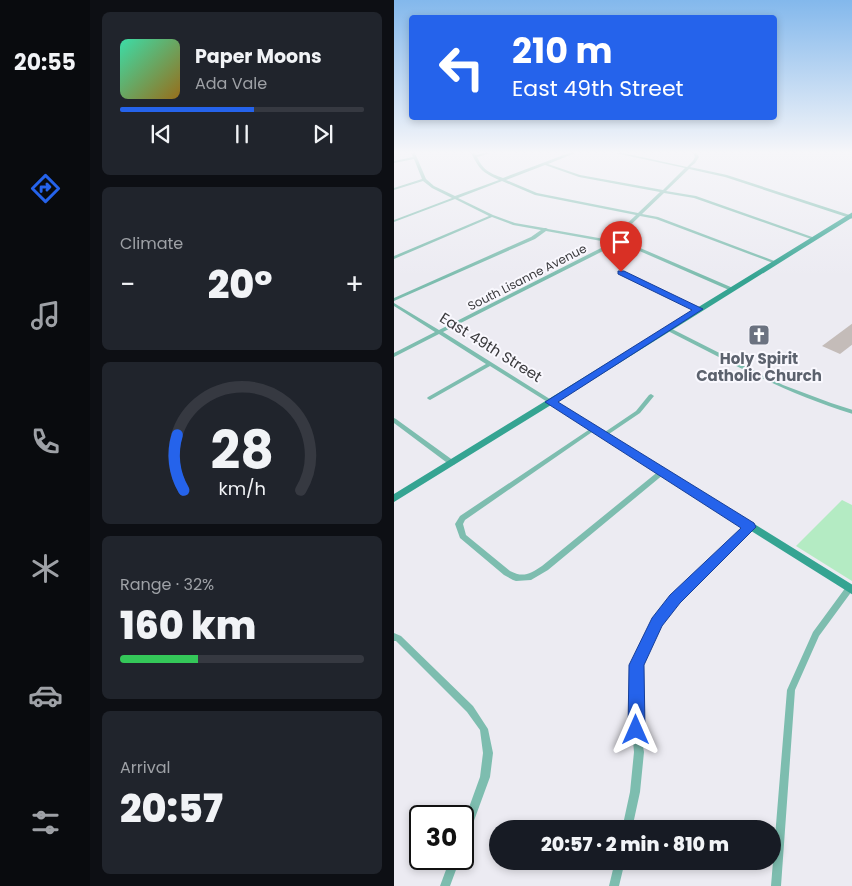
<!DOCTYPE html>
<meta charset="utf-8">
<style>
:root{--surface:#171b24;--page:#20242c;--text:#f1f3f6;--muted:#9ea1a6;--line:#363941;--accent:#2563eb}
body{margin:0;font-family:Poppins,sans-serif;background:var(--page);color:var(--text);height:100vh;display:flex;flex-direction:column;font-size:19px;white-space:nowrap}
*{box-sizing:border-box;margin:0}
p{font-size:16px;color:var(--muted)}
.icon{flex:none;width:28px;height:28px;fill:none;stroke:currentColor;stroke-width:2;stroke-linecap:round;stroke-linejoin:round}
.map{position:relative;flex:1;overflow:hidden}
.drawer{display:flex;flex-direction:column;gap:12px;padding:12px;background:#0d0f14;width:304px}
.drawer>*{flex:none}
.banner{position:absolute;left:15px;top:15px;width:368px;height:105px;border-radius:5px;box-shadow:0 2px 8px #0003;background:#2563eb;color:#fff;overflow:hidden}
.speed{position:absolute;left:15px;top:805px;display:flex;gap:10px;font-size:25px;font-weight:700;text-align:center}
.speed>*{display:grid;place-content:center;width:65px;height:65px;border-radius:50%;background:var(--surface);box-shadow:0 2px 8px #0003;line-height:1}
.speed .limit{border:2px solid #111;border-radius:8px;background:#fff;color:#111}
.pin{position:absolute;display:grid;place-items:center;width:42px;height:42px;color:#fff;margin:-51px -21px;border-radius:50% 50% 50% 0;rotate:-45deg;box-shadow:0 0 5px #0007}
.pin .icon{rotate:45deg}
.me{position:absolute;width:55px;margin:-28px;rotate:0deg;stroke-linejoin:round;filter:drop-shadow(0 0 4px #0008)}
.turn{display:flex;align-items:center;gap:18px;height:105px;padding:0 20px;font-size:22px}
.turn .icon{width:65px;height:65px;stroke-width:2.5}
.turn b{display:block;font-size:35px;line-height:42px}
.big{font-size:38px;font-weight:800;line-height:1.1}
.drawer .widget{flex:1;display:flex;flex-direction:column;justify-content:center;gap:8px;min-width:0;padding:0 18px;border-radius:8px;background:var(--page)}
.drawer .dial{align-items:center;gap:0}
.dial svg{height:130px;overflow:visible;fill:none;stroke:var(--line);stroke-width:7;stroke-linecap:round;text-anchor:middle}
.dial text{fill:var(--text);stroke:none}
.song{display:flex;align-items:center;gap:15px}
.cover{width:60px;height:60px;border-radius:8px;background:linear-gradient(135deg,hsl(160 70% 55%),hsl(40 70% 35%))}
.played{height:5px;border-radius:2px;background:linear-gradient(90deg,var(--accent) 55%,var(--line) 55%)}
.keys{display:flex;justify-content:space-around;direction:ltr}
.heat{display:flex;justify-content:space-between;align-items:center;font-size:28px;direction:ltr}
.charge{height:8px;border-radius:4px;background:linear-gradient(90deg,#34c759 32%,var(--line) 0)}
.trip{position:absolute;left:95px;top:820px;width:292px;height:50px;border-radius:25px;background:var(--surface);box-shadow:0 2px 8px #0003;font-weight:800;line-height:50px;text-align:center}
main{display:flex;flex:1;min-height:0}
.tabs{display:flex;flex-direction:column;width:90px;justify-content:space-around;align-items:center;background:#090b0e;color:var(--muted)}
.tabs .icon{width:35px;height:35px}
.tabs .current{color:var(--accent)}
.tabs b{font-size:22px;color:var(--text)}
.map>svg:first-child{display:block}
</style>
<main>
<nav class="tabs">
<b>20:55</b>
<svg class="icon current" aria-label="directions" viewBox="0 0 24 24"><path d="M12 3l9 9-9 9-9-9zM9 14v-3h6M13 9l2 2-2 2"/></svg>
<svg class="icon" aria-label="music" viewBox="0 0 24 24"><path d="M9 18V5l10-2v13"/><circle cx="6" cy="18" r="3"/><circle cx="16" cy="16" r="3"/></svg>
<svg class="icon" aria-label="phone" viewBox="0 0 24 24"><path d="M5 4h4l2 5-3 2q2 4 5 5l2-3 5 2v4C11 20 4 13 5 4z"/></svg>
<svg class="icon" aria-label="climate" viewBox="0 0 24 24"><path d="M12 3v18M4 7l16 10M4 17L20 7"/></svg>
<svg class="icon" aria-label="car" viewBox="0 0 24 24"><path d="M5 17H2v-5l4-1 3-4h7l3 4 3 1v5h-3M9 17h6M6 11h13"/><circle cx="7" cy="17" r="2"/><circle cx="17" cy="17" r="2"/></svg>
<svg class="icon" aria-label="filters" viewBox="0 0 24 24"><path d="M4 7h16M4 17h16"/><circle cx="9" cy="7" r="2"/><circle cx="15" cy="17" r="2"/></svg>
</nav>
<section class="drawer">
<div class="widget">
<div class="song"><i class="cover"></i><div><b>Paper Moons</b><p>Ada Vale</p></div></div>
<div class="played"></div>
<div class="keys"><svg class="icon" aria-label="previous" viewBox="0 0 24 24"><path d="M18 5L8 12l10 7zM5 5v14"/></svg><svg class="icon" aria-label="pause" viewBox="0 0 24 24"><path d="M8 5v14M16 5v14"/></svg><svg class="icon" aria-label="next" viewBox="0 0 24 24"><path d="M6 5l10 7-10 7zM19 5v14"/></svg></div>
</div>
<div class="widget"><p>Climate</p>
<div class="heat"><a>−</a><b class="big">20°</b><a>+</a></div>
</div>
<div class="widget dial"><svg viewBox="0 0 100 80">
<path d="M14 69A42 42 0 1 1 86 69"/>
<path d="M14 69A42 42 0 0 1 10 35" stroke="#2563eb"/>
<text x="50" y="56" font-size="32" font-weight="700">28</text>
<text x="50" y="72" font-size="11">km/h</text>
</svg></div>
<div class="widget"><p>Range · 32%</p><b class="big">160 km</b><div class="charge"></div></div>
<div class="widget"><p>Arrival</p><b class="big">20:57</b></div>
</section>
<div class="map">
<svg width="459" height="886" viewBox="0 0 459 886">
<rect width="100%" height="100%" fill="#ecebf2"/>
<path fill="#b4ebc3" d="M448,500l10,5v76l-56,-35z"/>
<path fill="#c4bcb9" d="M459,323v21l-13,10 -18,-8z"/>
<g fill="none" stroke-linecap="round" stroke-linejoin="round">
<path fill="#7dbdaf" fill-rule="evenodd" d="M17,153h4l11,26 8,7 21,10 44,-16c-17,-8 -19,-10 -28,-27h4l1,2 7,-2h8l-14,4c6,13 12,16 26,21l66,-25h6l-27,11 32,11 83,15 22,-22 -70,-15h8l64,14 6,-6 2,-4 -2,-4h4l2,4 -4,6 -5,4 37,8 126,41v3l-128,-42 -36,-8 -23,22 30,5 119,42 -4,1 -117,-41 -30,-5 -22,21 16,3 119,45 -4,1 -117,-44 -16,-3 -26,25 17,3 102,44v2h-4l-101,-44 -16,-3 -7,7 -162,82 110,69 1,1 -1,1h-4l-59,-37 -60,34 -2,-1 -1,-1 1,-1 58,-33 -47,-30 -45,23v-4l41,-21 -41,-26v-3l45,27 162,-82 6,-6 -61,-11 -11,8 -141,62v-3l137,-61 10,-7 -28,-5 -21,-8 -98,42v-3l95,-40 -34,-17 -61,23v-2l58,-22 -20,-10 -9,-7 -29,9v-2l28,-9 -8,-20 -20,4v-2l19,-4zM151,165l34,12 81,15 -22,21 -101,-20 -31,-13zM108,181l33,14 101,20 -26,25 -62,-11 -2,-1h-2l-29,-5 -22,-8 -35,-17z
M225,271h4l78,38 -2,1h-2l-78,-37z
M274,327l115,58 48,18 22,7v4c-67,-20 -126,-53 -187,-84v-2z
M257,394l3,2 -14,17 -34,23h-4l-1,-1 1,-1 34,-23 13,-16z
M0,418l2,1 58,42 1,2 -1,2h-4l-56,-42z
M199,427l3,2 -1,1 -130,90 -2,4 3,11 44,36c13,7 20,3 32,-5l118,-96h4l1,2 -1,2 -116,96 -17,10 -15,1 -3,-1 -9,-5 -44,-37 -5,-14 5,-8z
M355,524l2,1 2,2 -2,2 -81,79 -10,16 -19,41 -1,65 4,22 -4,40 -8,37h-10l8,-37 4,-40 -2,-22 1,-65 21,-45 10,-16 83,-79z
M455,586l4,2 -1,3 -33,45 -24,54 -14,196h-10l16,-196 26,-58 33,-45z
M0,633l7,3 72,70 15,23 5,24 -3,24 -22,60 -1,4 -4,1v-18l17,-47 3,-24 -3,-23 -13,-18 -71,-71h-2z
M56,859h10l-10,27h-10z
M221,861h10l-6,25h-10z"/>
<path fill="#35a492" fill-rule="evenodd" d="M459,212v5l-296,185 296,183v10l-302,-190 -157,97v-8z"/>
</g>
<linearGradient id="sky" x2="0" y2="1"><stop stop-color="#83b8ec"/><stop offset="0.55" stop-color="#f6f6f9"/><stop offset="1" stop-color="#f6f6f9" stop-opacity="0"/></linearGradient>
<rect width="459" height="277" fill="url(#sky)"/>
<path fill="#2563eb" stroke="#184099" d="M224,271h6l79,38 -145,93 196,121 2,4 -76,76 -18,23 -18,39 1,65 -3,5 -6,3 -5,-3 -3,-5 1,-65 23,-47 18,-23 71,-67 -196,-126 147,-92 -74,-36z"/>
<defs>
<g id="church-square" transform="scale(1.125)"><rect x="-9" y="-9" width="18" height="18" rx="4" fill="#6b7280" stroke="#f9f8fe"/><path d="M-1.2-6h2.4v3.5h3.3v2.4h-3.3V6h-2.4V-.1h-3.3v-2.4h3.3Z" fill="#fff"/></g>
</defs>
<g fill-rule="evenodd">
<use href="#church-square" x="365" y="335"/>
</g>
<g text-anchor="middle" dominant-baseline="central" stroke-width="4" stroke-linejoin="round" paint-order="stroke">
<g font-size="12" fill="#3a3a3d" stroke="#f9f8fe">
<text transform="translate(133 277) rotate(-27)">South Lisanne Avenue</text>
</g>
<g font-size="15" fill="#3a3a3d" stroke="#f9f8fe">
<text transform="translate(97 347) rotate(32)">East 49th Street</text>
</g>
<g font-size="15" font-weight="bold" fill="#5b616d" stroke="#f9f8fe">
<text x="365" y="358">Holy Spirit<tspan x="365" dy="17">Catholic Church</tspan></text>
</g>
</g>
</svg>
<div class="speed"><div class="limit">30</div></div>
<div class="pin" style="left:227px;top:272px;background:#d93025"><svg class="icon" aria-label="arrive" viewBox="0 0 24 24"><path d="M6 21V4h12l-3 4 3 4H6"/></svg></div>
<svg class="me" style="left:242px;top:730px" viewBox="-20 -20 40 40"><path d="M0-17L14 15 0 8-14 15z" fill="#2563eb" stroke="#fff" stroke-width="4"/></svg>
<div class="trip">20:57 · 2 min · 810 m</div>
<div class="banner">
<div class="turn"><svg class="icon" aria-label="left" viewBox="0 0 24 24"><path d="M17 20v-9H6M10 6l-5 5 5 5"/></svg><div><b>210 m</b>East 49th Street</div></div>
</div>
</div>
</main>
